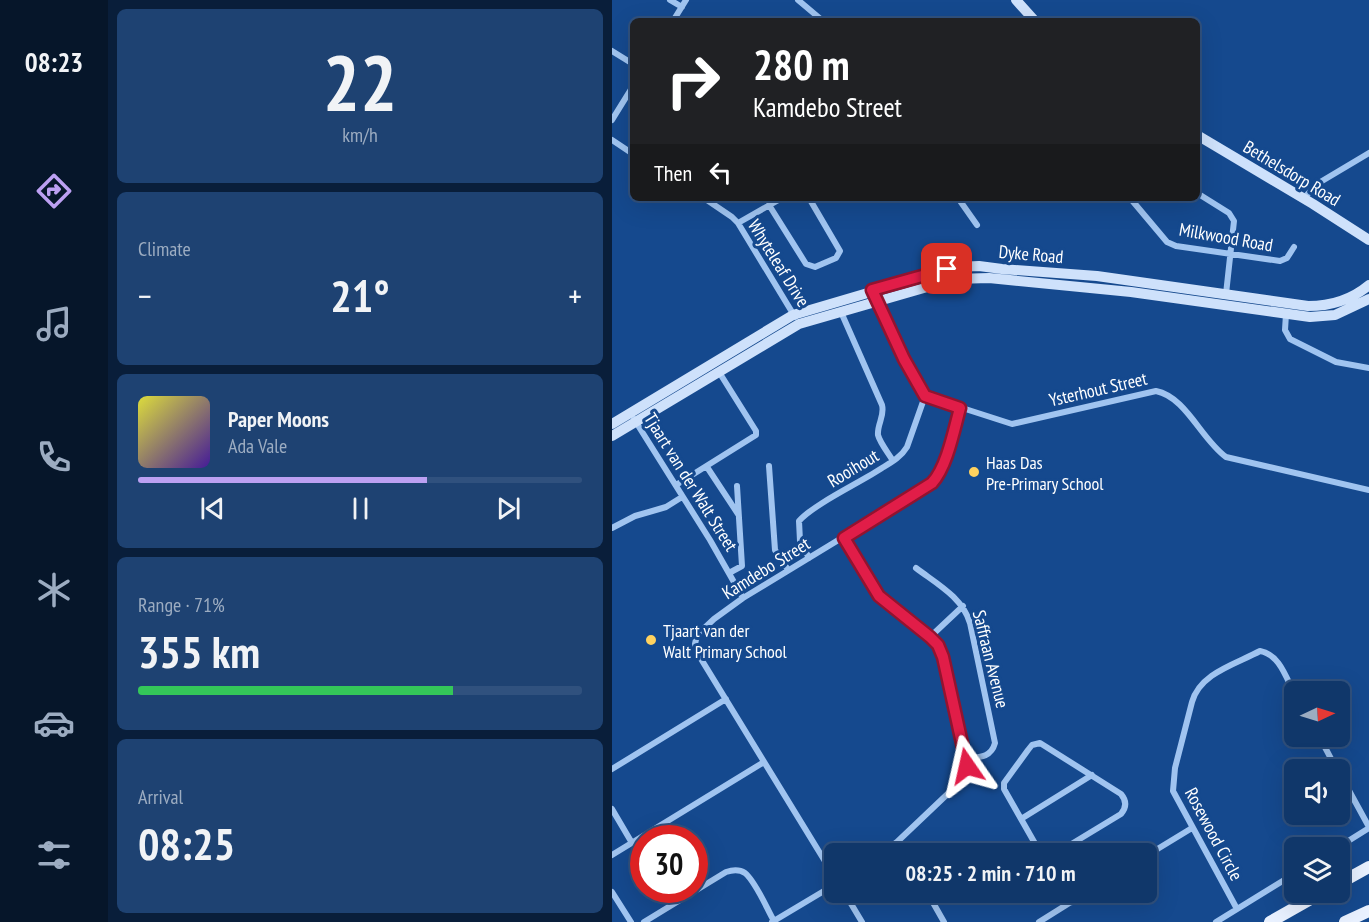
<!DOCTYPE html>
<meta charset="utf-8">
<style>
:root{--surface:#10376a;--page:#1e4272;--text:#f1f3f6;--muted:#9cacc1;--line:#30517e;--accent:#bca0f2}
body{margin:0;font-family:"PT Sans Narrow",sans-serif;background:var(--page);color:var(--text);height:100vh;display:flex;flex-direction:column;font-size:22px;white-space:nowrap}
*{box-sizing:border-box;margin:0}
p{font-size:20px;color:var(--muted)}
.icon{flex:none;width:33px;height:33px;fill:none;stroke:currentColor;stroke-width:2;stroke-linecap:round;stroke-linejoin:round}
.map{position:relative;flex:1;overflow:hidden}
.sheet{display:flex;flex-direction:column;gap:9px;padding:9px;background:#091e3a;width:504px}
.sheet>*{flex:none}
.banner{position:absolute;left:18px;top:18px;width:570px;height:183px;border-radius:9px;box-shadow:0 6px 24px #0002,0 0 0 2px var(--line);background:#202124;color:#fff;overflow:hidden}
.needle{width:39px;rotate:86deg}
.tools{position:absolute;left:672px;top:681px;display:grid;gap:12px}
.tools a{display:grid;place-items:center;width:66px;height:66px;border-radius:9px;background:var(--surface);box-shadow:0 6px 24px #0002,0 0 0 2px var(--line);font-size:30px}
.speed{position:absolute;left:18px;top:825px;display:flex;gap:12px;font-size:30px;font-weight:700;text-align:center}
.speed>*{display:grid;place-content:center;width:78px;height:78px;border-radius:50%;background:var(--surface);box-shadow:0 6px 24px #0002,0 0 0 2px var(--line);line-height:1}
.speed .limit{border:9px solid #d22;background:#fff;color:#111}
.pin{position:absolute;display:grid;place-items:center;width:51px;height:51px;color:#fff;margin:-26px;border-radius:12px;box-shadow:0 3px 9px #0006}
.me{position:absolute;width:66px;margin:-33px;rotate:349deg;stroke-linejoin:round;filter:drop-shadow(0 0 4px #0008)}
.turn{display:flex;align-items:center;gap:21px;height:126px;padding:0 24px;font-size:27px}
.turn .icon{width:78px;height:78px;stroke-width:2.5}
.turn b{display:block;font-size:42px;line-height:51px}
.then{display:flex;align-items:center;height:57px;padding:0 24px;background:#0003;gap:12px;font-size:22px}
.big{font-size:45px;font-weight:600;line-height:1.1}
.sheet .tile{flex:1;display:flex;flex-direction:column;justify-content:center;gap:9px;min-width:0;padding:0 21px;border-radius:9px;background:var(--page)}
.sheet .dial{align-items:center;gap:0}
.dial b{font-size:78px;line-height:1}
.song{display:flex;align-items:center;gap:18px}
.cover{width:72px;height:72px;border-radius:9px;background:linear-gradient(135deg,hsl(60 70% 55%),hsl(260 70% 35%))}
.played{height:6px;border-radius:3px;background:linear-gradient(90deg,var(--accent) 65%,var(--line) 65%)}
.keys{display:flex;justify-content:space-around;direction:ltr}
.heat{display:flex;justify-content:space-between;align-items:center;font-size:33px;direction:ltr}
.charge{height:9px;border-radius:4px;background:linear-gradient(90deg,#34c759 71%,var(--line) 0)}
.trip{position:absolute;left:212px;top:843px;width:333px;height:60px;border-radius:9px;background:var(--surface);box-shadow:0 6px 24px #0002,0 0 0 2px var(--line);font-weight:600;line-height:60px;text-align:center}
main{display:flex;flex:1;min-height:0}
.menu{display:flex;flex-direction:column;width:108px;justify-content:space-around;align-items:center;background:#06162a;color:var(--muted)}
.menu .icon{width:42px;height:42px}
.menu .selected{color:var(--accent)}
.menu b{font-size:27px;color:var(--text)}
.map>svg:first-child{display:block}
</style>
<main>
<nav class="menu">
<b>08:23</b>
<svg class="icon selected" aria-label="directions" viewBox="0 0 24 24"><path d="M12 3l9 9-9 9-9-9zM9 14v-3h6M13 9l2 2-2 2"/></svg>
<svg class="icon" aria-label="music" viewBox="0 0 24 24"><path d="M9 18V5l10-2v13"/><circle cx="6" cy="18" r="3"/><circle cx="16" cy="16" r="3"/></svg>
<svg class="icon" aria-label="phone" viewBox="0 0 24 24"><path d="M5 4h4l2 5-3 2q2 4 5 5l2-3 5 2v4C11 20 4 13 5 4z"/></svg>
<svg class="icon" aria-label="climate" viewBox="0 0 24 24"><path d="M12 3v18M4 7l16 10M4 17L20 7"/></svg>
<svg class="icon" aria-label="car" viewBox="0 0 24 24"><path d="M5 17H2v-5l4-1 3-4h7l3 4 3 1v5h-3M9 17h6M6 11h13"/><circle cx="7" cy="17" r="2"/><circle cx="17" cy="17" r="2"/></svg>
<svg class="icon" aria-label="filters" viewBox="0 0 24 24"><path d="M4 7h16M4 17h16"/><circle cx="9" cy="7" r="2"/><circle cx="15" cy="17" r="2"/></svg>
</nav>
<section class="sheet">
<div class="tile dial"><b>22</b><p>km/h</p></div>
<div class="tile"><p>Climate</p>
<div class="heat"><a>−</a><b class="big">21°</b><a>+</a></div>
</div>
<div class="tile">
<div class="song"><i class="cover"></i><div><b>Paper Moons</b><p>Ada Vale</p></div></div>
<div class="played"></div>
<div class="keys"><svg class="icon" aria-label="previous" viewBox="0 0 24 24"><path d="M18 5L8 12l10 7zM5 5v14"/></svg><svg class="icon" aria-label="pause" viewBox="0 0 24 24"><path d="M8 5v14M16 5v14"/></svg><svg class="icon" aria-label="next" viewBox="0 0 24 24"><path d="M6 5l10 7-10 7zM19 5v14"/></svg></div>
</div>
<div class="tile"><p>Range · 71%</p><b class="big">355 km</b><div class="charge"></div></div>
<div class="tile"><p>Arrival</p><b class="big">08:25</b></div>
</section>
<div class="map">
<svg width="757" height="922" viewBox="0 0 757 922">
<rect width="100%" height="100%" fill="#15498e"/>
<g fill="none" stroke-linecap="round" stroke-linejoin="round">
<path stroke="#a0c4f0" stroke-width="6" d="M58,0l12,7
M186,0l25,21
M61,21l13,-21
M0,51l21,13
M0,120l21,-34
M0,140l21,14
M585,193l32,20 5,8 -8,73
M92,198l28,19 6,6 57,94
M346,198l19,27
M518,198l37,44 9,4 104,15 7,-3 7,-11
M692,198l13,-14 52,-31
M157,205l37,59 9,3 21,-9 4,-7 -31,-53
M126,223l44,-25
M264,299l41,85 8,12 87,28 144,-33c30,6 45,48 70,66l143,33
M229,312l41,93c3,11 -5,19 -4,30 2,8 11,19 15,26
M674,314l-1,16 5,9 46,23 33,6
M22,419l76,121 33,58
M157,466l6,84 13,20
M95,467l31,47
M64,485l80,-50v-4l-37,-59
M0,528l23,-12 31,-9 16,-10
M232,538l35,57 51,42 8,8 5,12 24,105 -1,8 -9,15 -60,57 -16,12
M197,558l-9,-17 -1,-20c15,-17 62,-39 83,-53 10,-6 19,-11 25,-21l18,-51
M304,568c21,16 46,29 54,55l25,120c-4,15 -16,14 -29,15
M117,573l13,-7 -5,-80
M318,637l33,-31
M707,736l18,34
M0,769l114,-70
M728,774l29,53
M0,809l20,34
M409,819l71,-44
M285,842l6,12
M725,848l32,-20
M429,854l-37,-65v-6l24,-33 4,-5 8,-2 81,51c5,6 6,13 0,20l-66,40
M0,855l152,-93
M534,856l46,-28
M222,876l-136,-222 -3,-10 2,-9 17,-16 29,-21 189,-115c15,-16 22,-53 28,-74
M0,892l19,30
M232,892l18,30
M315,892l17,30
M453,892l7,10
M625,909l-64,-118 2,-23 17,-66c8,-29 44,-38 68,-51 19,3 26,26 34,42
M32,922l82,-50c6,-2 13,-3 19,1 11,9 22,36 29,48
M160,922l62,-37
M427,922l48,-30
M604,922l78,-48"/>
<path stroke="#cee1fb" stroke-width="10" d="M404,0l19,21
M585,135l116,69 56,36
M0,424l181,-109 163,-48 23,-1 23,3 95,7 211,30c23,0 43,-6 61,-21
M0,436l187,-112 156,-45 34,-1 142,14 179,25 25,-2 34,-16"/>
<path stroke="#e9f1ff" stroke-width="12" d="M728,883l29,-16
M658,922l53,-30
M733,922l24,-11"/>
</g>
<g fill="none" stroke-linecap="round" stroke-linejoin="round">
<g stroke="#92132f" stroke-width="15">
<path id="route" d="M335,269l-75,21 32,69 21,37 35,12c-6,22 -13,59 -28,75l-88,55 35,58 51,41 8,8 5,12 24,109"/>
</g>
<use href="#route" stroke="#e11d48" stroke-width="10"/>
</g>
<g fill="#ffd25f" stroke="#15498e" stroke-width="2">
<circle cx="362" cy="472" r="6"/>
<circle cx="39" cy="640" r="6"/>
</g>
<g text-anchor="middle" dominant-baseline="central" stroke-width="6" stroke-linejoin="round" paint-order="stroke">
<g font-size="18" fill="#fff" stroke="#15498e">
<text transform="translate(680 173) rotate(31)">Bethelsdorp Road</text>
<text transform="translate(614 237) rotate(10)">Milkwood Road</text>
<text transform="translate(419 254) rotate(5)">Dyke Road</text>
<text transform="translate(167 263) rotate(58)">Whyteleaf Drive</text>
<text transform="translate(486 389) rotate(-13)">Ysterhout Street</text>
<text transform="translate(241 468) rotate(-31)">Rooihout</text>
<text transform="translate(79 482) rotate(58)">Tjaart van der Walt Street</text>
<text transform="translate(154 568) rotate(-32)">Kamdebo Street</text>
<text transform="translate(379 659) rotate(76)">Saffraan Avenue</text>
<text transform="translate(602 834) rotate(62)">Rosewood Circle</text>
</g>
<g font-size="18" fill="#fff" stroke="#15498e" text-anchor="start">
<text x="374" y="462">Haas Das<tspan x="374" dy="21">Pre-Primary School</tspan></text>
<text x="51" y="630">Tjaart van der<tspan x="51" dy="21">Walt Primary School</tspan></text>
</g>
</g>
</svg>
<div class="tools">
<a><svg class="needle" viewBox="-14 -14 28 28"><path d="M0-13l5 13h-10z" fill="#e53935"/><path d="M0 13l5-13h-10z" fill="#9cacc1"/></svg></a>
<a><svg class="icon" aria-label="sound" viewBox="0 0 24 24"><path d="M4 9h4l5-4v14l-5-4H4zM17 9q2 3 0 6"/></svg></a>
<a><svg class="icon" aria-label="layers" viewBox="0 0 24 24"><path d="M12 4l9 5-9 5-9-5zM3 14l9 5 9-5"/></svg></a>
</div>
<div class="speed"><div class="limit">30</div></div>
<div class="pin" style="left:335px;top:269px;background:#d93025"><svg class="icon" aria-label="arrive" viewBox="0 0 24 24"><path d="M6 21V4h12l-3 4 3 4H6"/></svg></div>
<svg class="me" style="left:355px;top:766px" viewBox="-20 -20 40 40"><path d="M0-17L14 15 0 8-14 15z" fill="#e11d48" stroke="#fff" stroke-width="4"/></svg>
<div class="trip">08:25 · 2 min · 710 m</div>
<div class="banner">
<div class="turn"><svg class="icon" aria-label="right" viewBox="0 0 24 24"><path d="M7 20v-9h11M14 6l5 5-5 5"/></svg><div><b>280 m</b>Kamdebo Street</div></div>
<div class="then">Then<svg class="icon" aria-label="left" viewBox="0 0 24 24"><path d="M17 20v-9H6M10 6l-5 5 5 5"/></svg></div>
</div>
</div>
</main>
